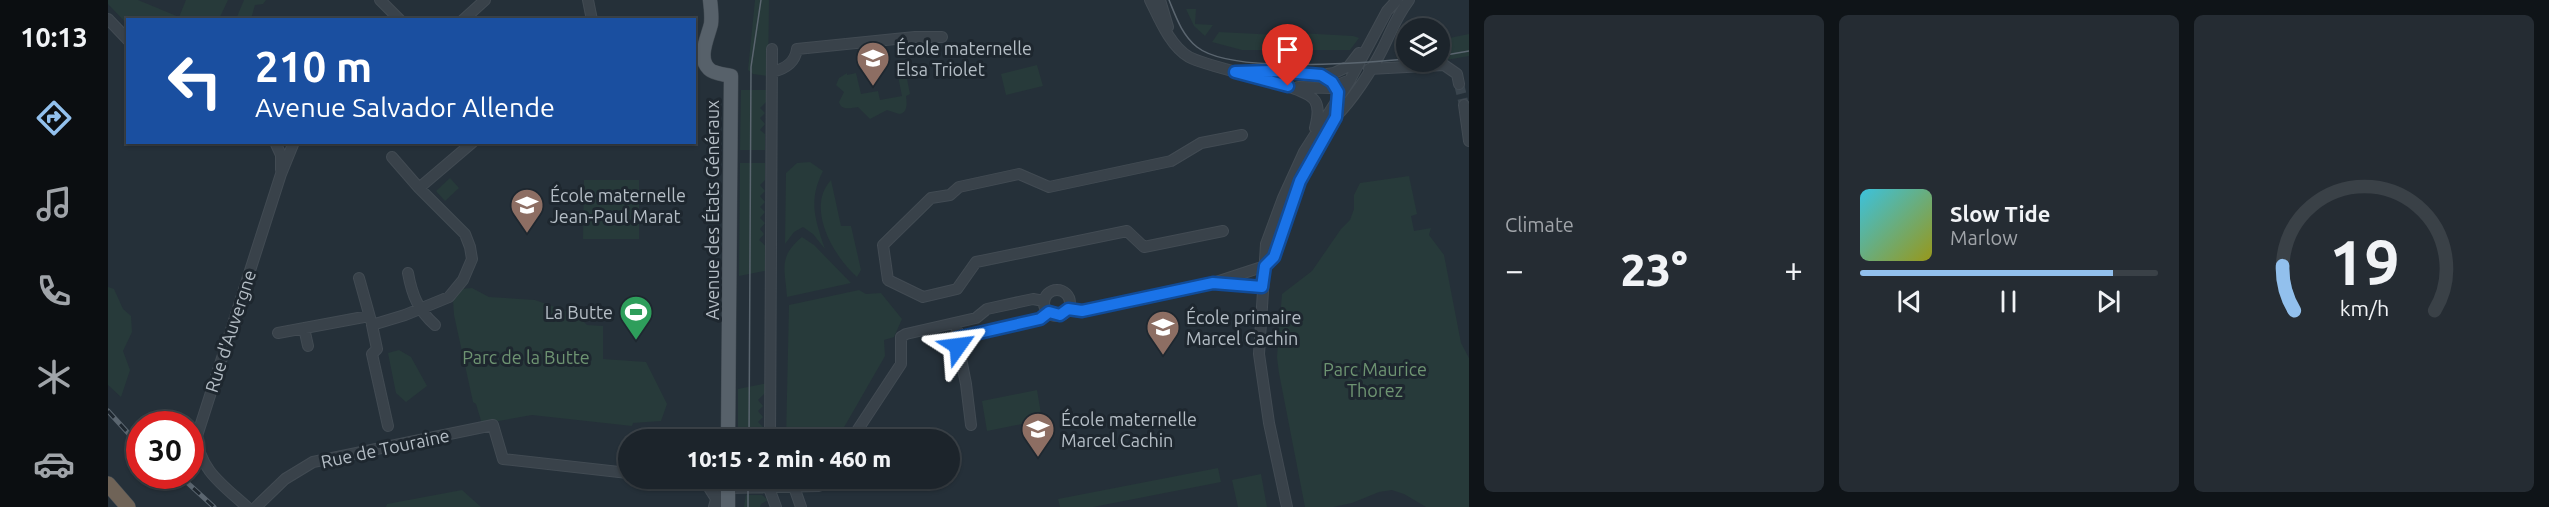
<!DOCTYPE html>
<meta charset="utf-8">
<style>
:root{--surface:#1c242b;--page:#252c33;--text:#f1f3f6;--muted:#a0a4a9;--line:#3a4147;--accent:#92c0ed}
body{margin:0;font-family:Ubuntu,sans-serif;background:var(--page);color:var(--text);height:100vh;display:flex;flex-direction:column;font-size:22px;white-space:nowrap}
*{box-sizing:border-box;margin:0}
p{font-size:20px;color:var(--muted)}
.icon{flex:none;width:33px;height:33px;fill:none;stroke:currentColor;stroke-width:2;stroke-linecap:round;stroke-linejoin:round}
.map{position:relative;flex:1;overflow:hidden}
.sheet{display:flex;flex-direction:column;gap:15px;padding:15px;background:#0f1418;width:1080px}
.sheet>*{flex:none}
.hud{position:absolute;left:18px;top:18px;width:570px;height:126px;border-radius:0px;box-shadow:0 2px 4px #0004,0 0 0 2px var(--line);background:#1a4fa0;color:#fff;overflow:hidden}
.buttons{position:absolute;left:1288px;top:18px;display:grid;gap:12px}
.buttons a{display:grid;place-items:center;width:54px;height:54px;border-radius:50%;background:var(--surface);box-shadow:0 2px 4px #0004,0 0 0 2px var(--line);font-size:30px}
.speed{position:absolute;left:18px;top:411px;display:flex;gap:12px;font-size:30px;font-weight:700;text-align:center}
.speed>*{display:grid;place-content:center;width:78px;height:78px;border-radius:50%;background:var(--surface);box-shadow:0 2px 4px #0004,0 0 0 2px var(--line);line-height:1}
.speed .limit{border:9px solid #d22;background:#fff;color:#111}
.pin{position:absolute;display:grid;place-items:center;width:51px;height:51px;color:#fff;margin:-62px -26px;border-radius:50% 50% 50% 0;rotate:-45deg;box-shadow:0 0 6px #0007}
.pin .icon{rotate:45deg}
.me{position:absolute;width:66px;margin:-33px;rotate:59deg;stroke-linejoin:round;filter:drop-shadow(0 0 4px #0008)}
.turn{display:flex;align-items:center;gap:21px;height:126px;padding:0 30px;font-size:27px}
.turn .icon{width:78px;height:78px;stroke-width:2.5}
.turn b{display:block;font-size:42px;line-height:51px}
.big{font-size:45px;font-weight:800;line-height:1.1}
.sheet .widget{flex:1;display:flex;flex-direction:column;justify-content:center;gap:9px;min-width:0;padding:0 21px;border-radius:9px;background:var(--page)}
.sheet .dial{align-items:center;gap:0}
.dial svg{height:156px;overflow:visible;fill:none;stroke:var(--line);stroke-width:7;stroke-linecap:round;text-anchor:middle}
.dial text{fill:var(--text);stroke:none}
.song{display:flex;align-items:center;gap:18px}
.cover{width:72px;height:72px;border-radius:9px;background:linear-gradient(135deg,hsl(190 70% 55%),hsl(60 70% 35%))}
.played{height:6px;border-radius:3px;background:linear-gradient(90deg,var(--accent) 85%,var(--line) 85%)}
.keys{display:flex;justify-content:space-around;direction:ltr}
.heat{display:flex;justify-content:space-between;align-items:center;font-size:33px;direction:ltr}
.sheet .tiles{flex:1;display:grid;gap:15px;grid-template-columns:repeat(3,1fr)}
.trip{position:absolute;left:510px;top:429px;width:342px;height:60px;border-radius:30px;background:var(--surface);box-shadow:0 2px 4px #0004,0 0 0 2px var(--line);font-weight:800;line-height:60px;text-align:center}
main{display:flex;flex:1;min-height:0}
.dock{display:flex;flex-direction:column;width:108px;justify-content:space-around;align-items:center;background:#0b0e11;color:var(--muted)}
.dock .icon{width:42px;height:42px}
.dock .selected{color:var(--accent)}
.dock b{font-size:27px;color:var(--text)}
.map>svg:first-child{display:block}
</style>
<main>
<nav class="dock">
<b>10:13</b>
<svg class="icon selected" aria-label="directions" viewBox="0 0 24 24"><path d="M12 3l9 9-9 9-9-9zM9 14v-3h6M13 9l2 2-2 2"/></svg>
<svg class="icon" aria-label="music" viewBox="0 0 24 24"><path d="M9 18V5l10-2v13"/><circle cx="6" cy="18" r="3"/><circle cx="16" cy="16" r="3"/></svg>
<svg class="icon" aria-label="phone" viewBox="0 0 24 24"><path d="M5 4h4l2 5-3 2q2 4 5 5l2-3 5 2v4C11 20 4 13 5 4z"/></svg>
<svg class="icon" aria-label="climate" viewBox="0 0 24 24"><path d="M12 3v18M4 7l16 10M4 17L20 7"/></svg>
<svg class="icon" aria-label="car" viewBox="0 0 24 24"><path d="M5 17H2v-5l4-1 3-4h7l3 4 3 1v5h-3M9 17h6M6 11h13"/><circle cx="7" cy="17" r="2"/><circle cx="17" cy="17" r="2"/></svg>
</nav>
<div class="map">
<svg width="1361" height="507" viewBox="0 0 1361 507">
<rect width="100%" height="100%" fill="#253039"/>
<path fill="#273a3a" d="M0,0h30l41,17 7,-17h42l-9,19 -91,1 -1,4 -19,-20z
M136,0h22l-3,4 -8,1 -4,14h-15z
M647,0h14l-1,76 -15,-2 -5,-4z
M1078,9h10l-1,15 18,1 -8,11 -11,-10z
M1111,32l59,3 1,3 19,3 1,-8 54,3 6,2 -9,12h-108l-30,-8z
M1361,34v22l-29,5v-21z
M929,65l6,21 -37,9 -5,-21z
M739,73v2l9,-2 5,21 17,-3 2,9 22,-4 -4,-20 8,-2 4,20 -4,2c1,7 2,17 -7,18l-12,-4 -17,9 -12,-12c-7,1 -17,4 -19,-5l5,-10 -8,-7 3,-7z
M633,90h29v8l-10,10 5,5 -5,5 5,6 -5,6 5,4v16h-25z
M702,162l13,9c-15,30 -8,48 2,78l-12,-15 -10,-7 -9,5 -9,12 1,-71 11,-10z
M632,163h25v17l-5,5 5,6 -5,5 5,6 -5,5 5,5 -5,6 5,5 -5,6 4,5 -5,6 10,9v21l-30,6z
M1301,176l8,38 -6,2 3,15 17,-3 -2,7 15,20 17,88 8,15v149h-43l-22,-13 -12,-4 -13,2 -27,11 -19,4h-28l-26,-134 -2,-16 5,-63 30,-23 29,-42 9,-9 4,-11v-14l6,-12z
M342,178l9,10 -14,13 -9,-10z
M476,180h55v59h-56z
M723,180l10,46h10l10,44 -4,7c-23,-20 -52,-69 -26,-97z
M694,237l12,8 37,38 -64,14c-2,-29 -9,-40 15,-60z
M0,287l6,2 9,20 8,7 1,16 -9,19 7,19 -9,27 -13,-12z
M364,288l17,9 46,3 42,15 10,10 16,1v33l43,3 21,42 -6,17 -28,2 -1,3 -100,-11 -50,9 -6,-20 -3,-2 -19,-87 -1,-15 7,-11z
M751,290l7,4 15,-1 21,26 -8,18 -10,3 1,16 -46,80 -16,3h-37l3,-134z
M291,350l12,7 16,29 -21,16 -10,-9 -8,-40z
M660,383v7l-10,10 5,6 -5,5 5,6 -5,5 5,5 -5,6 5,5 -25,2v-51z
M929,390l5,30 -55,11 -5,-30z
M1110,468l3,14 -128,25h-33l-2,-8z
M1153,474l6,33h-29l-6,-27z
M354,490l19,17h-95l1,-3z
M638,495h16l6,5 -7,4 -1,3h-16z"/>
<g fill="none" stroke-linecap="round" stroke-linejoin="round">
<path stroke="#3a454e" stroke-width="10" stroke-dasharray="10 5" stroke-linecap="butt" d="M1351,84l5,21"/>
<g stroke="#424b53" stroke-width="12">
<path id="minor" d="M272,0l20,20
M480,0l4,20
M1042,0c9,18 20,46 39,57 24,13 116,27 126,44 5,8 2,19 0,27
M1052,0l8,27
M0,19l20,21
M355,20l22,-20
M1261,69l75,-4 13,9 2,10
M664,72c13,-3 23,-9 25,-23l118,-12h27
M1137,72l30,-1 46,4 13,-2 15,-7 10,-13
M1190,87l32,1 20,-8
M1356,105l5,36
M167,142l6,13v15
M284,157l27,31 54,-46
M1115,231l-79,16 -17,-16 -151,31 -19,27 -34,8 -35,-17 -5,-35 48,-47 19,-3 9,-8 60,-13 30,13 122,-26 30,-18 41,-8
M300,273c4,22 10,37 27,52
M251,278l12,43
M1111,284l43,3
M936 303a13 13 0 1 1 26 0a13 13 0 1 1-26 0Z
M960,309l14,2 131,-28 52,-17 9,-9 27,-76 35,-65c15,-14 36,-46 46,-66 10,-20 13,-31 27,-50
M849,324v14l9,46 5,41
M196,328l4,18
M170,333l91,-17
M849,338l83,-19 9,-7
M280,426l-16,-72 5,-5 -5,-24 33,-10 44,-18 14,-17 9,-21 -2,-12 -5,-13 -46,-46
M662,440l2,-391
M743,440l50,-76v-27l5,-3 70,-16 11,-9 46,-10 11,2
M595,478l17,27
M661,478v10l7,19
M686,487l7,20
M139,507c-23,-21 -49,-38 -50,-71l84,-262 13,-32
M148,507l29,-28 28,-17 180,-37 10,34 125,14
M606,507l2,-7 12,-12 91,-2 5,-8
M1179,507l-18,-84 -10,-69 7,-110 17,-46 21,-46 46,-72 37,-69 10,-11"/>
</g>
<g stroke="#424b53" stroke-width="15">
<path id="major" d="M602,0c1,8 2,16 1,24 -3,13 -14,34 -2,45 5,5 15,5 22,7l-3,364
M620,507v-29"/>
</g>
<g stroke="#444d55" stroke-width="16">
<path id="highway" d="M0,484l20,23"/>
</g>
<use href="#minor" stroke="#39424a" stroke-width="10"/>
<use href="#major" stroke="#57616a" stroke-width="14"/>
<use href="#highway" stroke="#6f6357" stroke-width="15"/>
<path stroke="#5b6670" stroke-width="1.5" d="M1061,0c7,17 13,35 28,47 34,27 165,16 210,12
M1332,56l29,-5
M641,440l2,-373 10,-67
M640,507v-29"/>
<g stroke="#5b6670" stroke-width="5">
<path id="rail" d="M0,411l32,35
M72,476l34,31"/>
</g>
<use href="#rail" stroke="#1e272f" stroke-width="3" stroke-dasharray="9" stroke-linecap="butt"/>
</g>
<g fill="none" stroke-linecap="round" stroke-linejoin="round">
<g stroke="#114b97" stroke-width="15">
<path id="route" d="M850,346l-1,-8 83,-19 9,-7 11,3 8,-6 14,2 131,-28 49,4 3,-21 9,-9 26,-76 36,-64 2,-25 -6,-10 -11,-7 -46,-4 -40,1 53,14"/>
</g>
<use href="#route" stroke="#1a73e8" stroke-width="10"/>
</g>
<defs>
<g id="school-pin" transform="scale(1.725)"><path d="M0 17L-7.5 6A9.5 9.5 0 1 1 7.5 6Z" fill="#8d6e63" stroke="#1e272f"/><path d="M0-5L7-2L0 1L-7-2ZM-4 1L0 2.5L4 1V4Q0 6-4 4Z" fill="#fff"/></g>
<g id="stadium-pin" transform="scale(1.725)"><path d="M0 17L-7.5 6A9.5 9.5 0 1 1 7.5 6Z" fill="#2e9e5b" stroke="#1e272f"/><path d="M0-5a6.5 5 0 1 0 0 10a6.5 5 0 1 0 0-10ZM-3.5-1.8h7v3.6h-7Z" fill="#fff"/></g>
</defs>
<g fill-rule="evenodd">
<use href="#school-pin" x="765" y="58"/>
<use href="#school-pin" x="419" y="205"/>
<use href="#stadium-pin" x="528" y="312"/>
<use href="#school-pin" x="1055" y="327"/>
<use href="#school-pin" x="930" y="429"/>
</g>
<g text-anchor="middle" dominant-baseline="central" stroke-width="6" stroke-linejoin="round" paint-order="stroke">
<g font-size="18" fill="#b4bdc5" stroke="#1e272f" text-anchor="start">
<text x="788" y="48">École maternelle<tspan x="788" dy="21">Elsa Triolet</tspan></text>
<text x="442" y="195">École maternelle<tspan x="442" dy="21">Jean-Paul Marat</tspan></text>
<text x="505" y="312" text-anchor="end">La Butte</text>
<text x="1078" y="317">École primaire<tspan x="1078" dy="21">Marcel Cachin</tspan></text>
<text x="953" y="419">École maternelle<tspan x="953" dy="21">Marcel Cachin</tspan></text>
</g>
<g font-size="18" fill="#b4bdc5" stroke="#1e272f">
<text transform="translate(604 210) rotate(-90)">Avenue des États Généraux</text>
<text transform="translate(122 331) rotate(-72)">Rue d'Auvergne</text>
<text transform="translate(277 448) rotate(-12)">Rue de Touraine</text>
</g>
<g font-size="18" fill="#6e9472" stroke="#1e272f">
<text x="418" y="357">Parc de la Butte</text>
<text x="1267" y="369">Parc Maurice<tspan x="1267" dy="21">Thorez</tspan></text>
</g>
</g>
</svg>
<div class="buttons">
<a><svg class="icon" aria-label="layers" viewBox="0 0 24 24"><path d="M12 4l9 5-9 5-9-5zM3 14l9 5 9-5"/></svg></a>
</div>
<div class="speed"><div class="limit">30</div></div>
<div class="pin" style="left:1180px;top:86px;background:#d93025"><svg class="icon" aria-label="arrive" viewBox="0 0 24 24"><path d="M6 21V4h12l-3 4 3 4H6"/></svg></div>
<svg class="me" style="left:850px;top:346px" viewBox="-20 -20 40 40"><path d="M0-17L14 15 0 8-14 15z" fill="#1a73e8" stroke="#fff" stroke-width="4"/></svg>
<div class="trip">10:15 · 2 min · 460 m</div>
<div class="hud">
<div class="turn"><svg class="icon" aria-label="left" viewBox="0 0 24 24"><path d="M17 20v-9H6M10 6l-5 5 5 5"/></svg><div><b>210 m</b>Avenue Salvador Allende</div></div>
</div>
</div>
<section class="sheet">
<div class="tiles">
<div class="widget"><p>Climate</p>
<div class="heat"><a>−</a><b class="big">23°</b><a>+</a></div>
</div>
<div class="widget">
<div class="song"><i class="cover"></i><div><b>Slow Tide</b><p>Marlow</p></div></div>
<div class="played"></div>
<div class="keys"><svg class="icon" aria-label="previous" viewBox="0 0 24 24"><path d="M18 5L8 12l10 7zM5 5v14"/></svg><svg class="icon" aria-label="pause" viewBox="0 0 24 24"><path d="M8 5v14M16 5v14"/></svg><svg class="icon" aria-label="next" viewBox="0 0 24 24"><path d="M6 5l10 7-10 7zM19 5v14"/></svg></div>
</div>
<div class="widget dial"><svg viewBox="0 0 100 80">
<path d="M14 69A42 42 0 1 1 86 69"/>
<path d="M14 69A42 42 0 0 1 8 46" stroke="#92c0ed"/>
<text x="50" y="56" font-size="32" font-weight="700">19</text>
<text x="50" y="72" font-size="11">km/h</text>
</svg></div>
</div>
</section>
</main>
